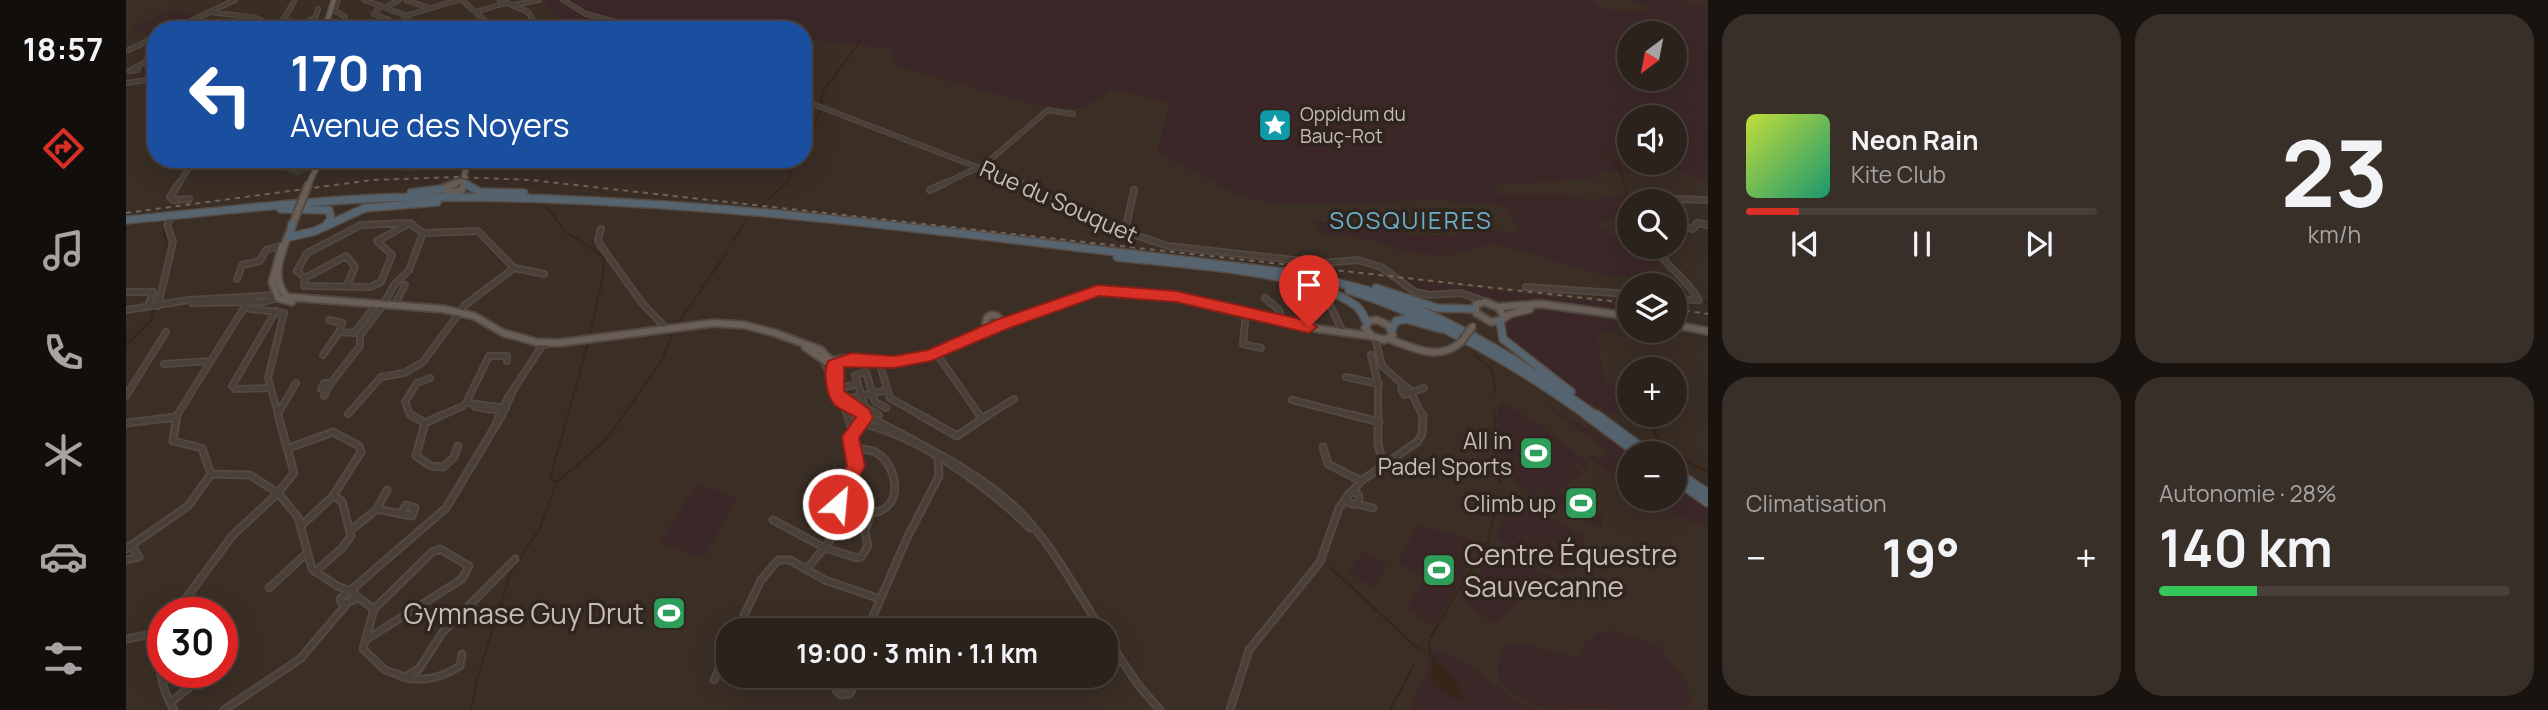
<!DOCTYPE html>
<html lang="fr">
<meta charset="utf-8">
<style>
:root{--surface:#2c221c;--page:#382f29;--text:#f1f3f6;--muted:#a6a4a3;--line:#483f3b;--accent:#d93025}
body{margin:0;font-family:Manrope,sans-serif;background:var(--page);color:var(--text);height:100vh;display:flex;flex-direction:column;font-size:26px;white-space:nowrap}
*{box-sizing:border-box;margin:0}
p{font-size:23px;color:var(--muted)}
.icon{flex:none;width:38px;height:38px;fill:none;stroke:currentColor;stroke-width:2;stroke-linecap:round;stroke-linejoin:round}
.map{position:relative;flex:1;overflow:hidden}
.details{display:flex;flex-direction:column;gap:14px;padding:14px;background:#18130f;width:840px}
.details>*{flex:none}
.hud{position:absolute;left:21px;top:21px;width:665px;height:147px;border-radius:28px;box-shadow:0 7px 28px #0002,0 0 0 2px var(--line);background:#1a4fa0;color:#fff;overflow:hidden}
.needle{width:46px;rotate:212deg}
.buttons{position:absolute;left:1491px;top:21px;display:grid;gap:14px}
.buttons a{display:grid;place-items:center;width:70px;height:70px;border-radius:50%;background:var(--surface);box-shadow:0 7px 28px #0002,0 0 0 2px var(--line);font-size:35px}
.speed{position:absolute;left:21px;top:597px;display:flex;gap:14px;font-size:35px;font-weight:700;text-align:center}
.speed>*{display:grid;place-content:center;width:91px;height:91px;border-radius:50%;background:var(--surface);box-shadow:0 7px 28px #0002,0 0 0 2px var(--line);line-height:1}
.speed .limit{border:10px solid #d22;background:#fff;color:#111}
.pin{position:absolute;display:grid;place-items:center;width:60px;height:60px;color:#fff;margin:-72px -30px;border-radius:50% 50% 50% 0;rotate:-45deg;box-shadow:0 0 7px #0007}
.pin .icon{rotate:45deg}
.me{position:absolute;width:77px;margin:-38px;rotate:27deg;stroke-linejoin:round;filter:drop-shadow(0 0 5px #0008)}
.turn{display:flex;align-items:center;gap:24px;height:147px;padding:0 28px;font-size:32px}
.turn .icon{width:91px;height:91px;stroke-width:2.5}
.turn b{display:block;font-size:49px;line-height:60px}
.big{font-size:52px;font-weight:700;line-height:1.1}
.details .card{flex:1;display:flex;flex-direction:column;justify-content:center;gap:10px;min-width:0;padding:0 24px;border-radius:28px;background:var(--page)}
.details .dial{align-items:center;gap:0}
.dial b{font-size:91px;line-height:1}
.song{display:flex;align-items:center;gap:21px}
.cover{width:84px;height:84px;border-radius:10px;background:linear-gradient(135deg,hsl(70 70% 55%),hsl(160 70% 35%))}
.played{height:7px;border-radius:4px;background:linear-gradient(90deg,var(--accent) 15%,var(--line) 15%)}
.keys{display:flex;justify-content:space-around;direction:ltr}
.heat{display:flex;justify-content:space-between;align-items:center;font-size:38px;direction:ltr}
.charge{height:10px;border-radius:5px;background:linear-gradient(90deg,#34c759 28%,var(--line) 0)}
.details .tiles{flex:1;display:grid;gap:14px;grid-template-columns:repeat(2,1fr)}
.trip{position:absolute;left:590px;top:618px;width:402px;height:70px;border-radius:28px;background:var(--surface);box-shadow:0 7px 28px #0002,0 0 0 2px var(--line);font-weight:700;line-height:70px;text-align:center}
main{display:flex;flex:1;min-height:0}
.tab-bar{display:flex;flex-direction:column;width:126px;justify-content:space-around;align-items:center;background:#120e0b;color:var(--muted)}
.tab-bar .icon{width:49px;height:49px}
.tab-bar .current{color:var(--accent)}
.tab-bar b{font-size:32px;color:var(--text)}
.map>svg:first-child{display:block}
</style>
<main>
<nav class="tab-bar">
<b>18:57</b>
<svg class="icon current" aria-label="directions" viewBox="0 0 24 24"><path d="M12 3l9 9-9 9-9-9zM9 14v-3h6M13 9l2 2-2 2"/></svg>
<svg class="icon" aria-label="music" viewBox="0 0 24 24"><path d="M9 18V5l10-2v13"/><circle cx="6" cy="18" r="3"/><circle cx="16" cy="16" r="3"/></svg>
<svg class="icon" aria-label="phone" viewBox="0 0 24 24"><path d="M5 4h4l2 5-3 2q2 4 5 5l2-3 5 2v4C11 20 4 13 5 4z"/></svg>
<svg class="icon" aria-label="climate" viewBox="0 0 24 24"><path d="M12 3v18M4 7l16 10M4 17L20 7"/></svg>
<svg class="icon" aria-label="car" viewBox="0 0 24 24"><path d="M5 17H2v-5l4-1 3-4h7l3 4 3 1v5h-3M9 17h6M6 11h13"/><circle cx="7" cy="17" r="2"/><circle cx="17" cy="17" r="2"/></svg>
<svg class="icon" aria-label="filters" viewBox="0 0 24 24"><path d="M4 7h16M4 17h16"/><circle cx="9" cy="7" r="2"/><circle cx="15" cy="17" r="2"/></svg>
</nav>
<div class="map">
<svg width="1582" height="710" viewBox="0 0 1582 710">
<rect width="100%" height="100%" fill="#3a2e25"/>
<path fill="#3c3b30" d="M145,159h43l-5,11 -11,6 -22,-9z"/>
<path fill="#3b2728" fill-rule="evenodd" d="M418,0h1050l7,9 36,3 17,-4 -25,-8h51l28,7v171l-19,-2 -16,-8 -14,-2 -26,7 -33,-2 -6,8 -101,6 5,9h75l3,4 25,2 -4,-3 31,1 -13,19 -18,6c8,9 20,18 32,18v6h22l6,9 2,9c-43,32 -117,-16 -165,-20 -11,-1 -21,6 -32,6 -5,0 -11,-2 -16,-3l12,9 -53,-5 -32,-12 -52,-6 -6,-14 36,10 36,-6 24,11h50l1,-9 61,8 -20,-28 -65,-6 -166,5 -7,-4 -22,-4 -86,-44 12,-50 -59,-14c-19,17 -33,22 -59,20l-156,-43 -4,-17 -88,-10v-9h-36l-30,-8 -55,8 -46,-3 -3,3c-40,0 -64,8 -89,-30zM1503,33h46v46h-46zM1503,117h46v46h-46z
M50,8l18,8 -29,14h-9v4l-6,3 -17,-9z
M1278,280l210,24 2,6 -43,-7 -40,-2 -3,3h-27l-49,-14 -19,2 -29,-7z
M1421,309l71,13 2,12 -24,-2 9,50 24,5v21l-7,7c-42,-4 -81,-56 -117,-78l-4,-12c11,-13 29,-14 46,-16z
M1413,401l92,52 -2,33 -40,-29 4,-3 7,6 8,-5v-4z
M1374,402l38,21 51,41 -3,7 -9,-8 -6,4h6l7,6 -26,18 31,27 11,-7 3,3 -2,14 -40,-19 -15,-12 -2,-7 8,-8 -19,14 -33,-28 -3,-51z
M571,484l40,14 -34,60 -43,-15z
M1549,484l33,23v21l-38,-17 -12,-12h17z
M1383,496l27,13 -4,1 -15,-8 -3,2 20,11 4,-5 47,26 -3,18 -54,-23 47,25h9l-5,11 -8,-11 -69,-32 2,-8 5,-2 -5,-4v-13z
M1375,525l71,34 4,11 -16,5 -62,-35 -1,-5z
M1291,526l43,10 17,8 -15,34 -28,49 -27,-18 18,-31 -27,-16z
M1372,548l60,34 4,5 -34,5 -32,33 -21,-14 -13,-13 15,-18 6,-18z
M1238,551l23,15 -14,22 -24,-16z
M1490,631l42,15 28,36 6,21 -8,7h-64l-22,-3 -49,3 -30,-13 -20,-17 -1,-15 6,-17 14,-5 62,16 3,-13 15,-14z
M1310,649l30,14 44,34 27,13h-128z"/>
<path fill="#362619" d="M1308,658l26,28 2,15c-8,-1 -29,-14 -33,-21z"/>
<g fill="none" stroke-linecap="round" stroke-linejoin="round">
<path stroke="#362619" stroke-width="2" d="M677,148l17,-36 3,-21 48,-64
M1476,148l18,20 7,25
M1502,199l1,4
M421,207l18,24 39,26 -1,19 -13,58
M632,208l31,-27 2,-13 6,-9
M607,241l14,-22
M1524,247l7,8
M1564,284l6,4
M1572,292l8,11
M550,326l51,-74
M0,330v17
M2,343l23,-23 17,-68 -5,-26
M1348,354l18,16 4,24
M1368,408l3,61
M1525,420c4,29 34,40 57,52
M1372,474l3,10
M431,482l-7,-3 38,-136
M1369,509l1,-5
M1362,538l7,-26
M1204,567l85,79 10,6
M1304,638l58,-97
M1303,642l1,12 4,4
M345,710l6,-30 34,-109 29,-43 17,-46 49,-42 56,-80 12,-29
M1264,710l24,-45"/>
<g stroke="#534942" stroke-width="6">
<path id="minor-far2" d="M212,0l-3,8h-4l14,9
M238,0l38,14 16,16
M280,0l23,8
M336,0l33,30
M374,0l28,12 11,18
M437,0l23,14 45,12 5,4
M388,5l25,-5
M255,6l-7,8 15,6 7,8 -2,2
M260,7l13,-7
M85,12l45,6 6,3 4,9
M350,12l29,-9
M279,16l53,-16
M156,20l20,4 13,-6 3,-9
M177,24l8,6
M367,28l17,-6
M46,30l63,-30
M151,30l18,-30
M210,30l13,-6 11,6
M313,30l8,-3
M374,30l13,-5 -3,-3
M30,44l-11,18 11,3
M0,51l30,-14
M8,69l4,1 -9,1 16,-9
M0,83l30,-4
M677,104h10l211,81
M235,162l10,-3
M856,167l66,-57 25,4
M52,185l17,-26
M815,185l38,-18"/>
</g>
<g stroke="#534942" stroke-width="8">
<path id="minor-far1" d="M53,183l-9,14 3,3 16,-1
M894,183l79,40 69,23 154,17 36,-3 23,7 34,25 15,3 31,-2 23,8
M804,190l15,-7
M1506,201l4,-3 72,2
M284,223l-33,18 15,14 -11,27 -11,5 -66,-1 1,-8 -8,-7 10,-18 54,-28z
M1549,224l18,5 4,-6 11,2
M475,229l-3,11 3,6 41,57 25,26
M999,232l9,-42
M1528,247c13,20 34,33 45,53l-24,-1
M388,268l30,6
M179,278l41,-22 9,11 -9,20
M111,279l5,-14 18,-4 6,-11 18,-5
M1400,287l103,7
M1180,290l21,9 16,33
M0,292h27l-5,15
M1139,298l14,12 3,11
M66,303l71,-1 15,-4
M32,306l15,-64 -6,-17 4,-7
M268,306l11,-21
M118,308l40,5 -16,65 11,39
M0,310l63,-10 89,-5
M1120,312l-3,32 18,4
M203,320l13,3 -3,9
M1249,338l7,28 24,21
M810,353l45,64
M197,355l16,-23 15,1 19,-24
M1245,355l7,29v33
M698,362l24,55
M753,362l11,36 34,19
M38,364l46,-3
M707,364l3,4 -2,14
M1220,377l33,7
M198,383h7l-3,5 -7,1z
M205,383l29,-37v-11l23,-30 11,-20 15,-15 14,-37 -13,-10
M719,387l13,-3
M144,388l-35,1 -3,-3 44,-75
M1286,393l-4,-5 -7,1 3,6 20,-7
M1286,394l11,23
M0,396l40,-64
M198,396l4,-8
M726,398l35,-8
M1166,400l67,17
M340,403l23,-47h18v5
M342,403l38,5
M349,407l26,4
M153,412l17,-29
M222,414l33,-37 23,-4 19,-11 42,-57 49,-37 -36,-37 -55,2
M724,414l12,-2 2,5
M739,415l4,2
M753,415l-14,-8 -10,-32 11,-3 9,30 11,6
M50,417l74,-119
M288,417l-4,-2 -5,-13 12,-19 13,-5
M312,417l25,-11
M373,417l8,-18 35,-53 5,-2
M375,417l15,-32
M859,417l29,-18"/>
</g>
<g stroke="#534942" stroke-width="9">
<path id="minor" d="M51,415l-4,26 29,7 9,26 39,1 28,18 20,24 14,52 25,17 17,6v8l-12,4 -2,-5 8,-8
M285,415l14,8
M316,415l-17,8 -9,33 15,10 12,1 11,-10 4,-11
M722,415l1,6 9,3 7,-4 -2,-5
M740,415c48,27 109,54 150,93 35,34 59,81 86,122
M794,415l37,21 25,-17 -3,-4
M1226,415l27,7
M1252,415v29l6,24
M856,419l6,-4
M0,423l50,-6
M735,423c59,13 126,63 169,105
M369,426l5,-11
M1197,447l5,17 33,17
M163,448l44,-16 26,14 2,6 -28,44 -31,29
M1221 498a6 6 0 1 1 12 0a6 6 0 1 1-12 0Z
M1225,493l10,-12 56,-39 5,-8 1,-19
M1231,504l16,4
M280,505l9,3 -3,8 -11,-2z
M251,509l24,5
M711,509c13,2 31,8 43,2 23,-10 16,-43 0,-56 -8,-6 -16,-6 -26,-6
M647,520l52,28 32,10 5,-2 6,-10 -3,-14 4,-13 -3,-7
M224,531l27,-22 10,-19
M0,549l62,-43 23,-32
M0,560l13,-3 -8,-12
M680,570l23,-28 11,-49 16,-27 -6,-29 1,-14
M189,572l26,-23 10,-13 -9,-35 -9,-5
M143,588l38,-35
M224,591l96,-83 56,-93
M230,596l18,13 -11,40 22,21 20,7 14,-8 23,-36 73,-74
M50,612l56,-76 46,-43 16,-20 -16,-58
M611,630l24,-50 17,-20h12l35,20 55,19
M741,630l40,-92 32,-62 -1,-16
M980,637l33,49 21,24
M37,638c-6,27 -3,48 11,72
M0,639l37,-7
M241,639l95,-60 7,-13 -29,-17 -8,3 -58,57
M96,658l13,-12
M276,677c22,5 39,1 58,-11l2,-12
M588,680l14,-31
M710,690l5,5 9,-1 4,-9 -4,-9
M710,690l5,-14
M44,703l38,-31
M98,710l76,-51 46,-54
M1104,710l19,-60 71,-88 19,-54 8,-11"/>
</g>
<g stroke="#534942" stroke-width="7">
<path id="major-far1" d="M198,30l10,-30
M260,159l21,8 53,-2 6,4 -2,7
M185,179l10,-20
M326,185l9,-4 5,4"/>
</g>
<g stroke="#534942" stroke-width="10">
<path id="major" d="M330,183l-15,6 12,3 9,-2 2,-7
M171,213c-8,26 -32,60 -10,84l156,12 31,7 31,18
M156,246l-10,36 6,16 14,4
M1359,302l13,5 6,9 -2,4 -11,2 -15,-9v-9z
M1372,307l43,-3 88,12
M860 322a7 7 0 1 1 14 0a7 7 0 1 1-14 0Z
M1377,319l7,-5 20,-5
M1251,320l11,5 5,10 -9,5 -12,-4 -7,-8 4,-7z
M875,324l98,-33 77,5 143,33 53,7
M1549,325l33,6
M378,333l32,9 22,1 156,-20 30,2 31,8 46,17 10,11c21,-6 43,2 65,0 34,-3 66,-18 97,-33
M1263,339c25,9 49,23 72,3
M679,347l26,18 12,-4"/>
</g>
<g stroke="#554b44" stroke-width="10">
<path id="highway-far1" d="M340,184l14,8 44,1
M285,193l30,-4
M155,209l48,1 2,9 -4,5
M0,220c98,-9 197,-22 296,-23 294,-2 587,44 879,77 31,7 63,14 93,25 74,29 141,72 204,118
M166,224l-2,13 25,-6 50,-23 72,-6
M991,257c62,7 188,13 238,48 6,4 9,12 12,18
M1250,288l61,20 36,1
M1223,290c88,29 165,73 240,127
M1374,321l3,18 68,53
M1266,329l4,-8 10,-2 35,10"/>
</g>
<g stroke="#554b44" stroke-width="12">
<path id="highway" d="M1461,415l51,38
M1470,415l52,38
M1549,472l33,22
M1549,479l33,23"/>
</g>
<use href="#minor-far2" stroke="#4a4038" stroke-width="3.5"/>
<use href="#minor-far1" stroke="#4a4038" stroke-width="4.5"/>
<use href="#minor" stroke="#4a4038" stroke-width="5"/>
<use href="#major-far1" stroke="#6a5f57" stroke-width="4.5"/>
<use href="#major" stroke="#6a5f57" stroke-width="6"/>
<use href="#highway-far1" stroke="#56646f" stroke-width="7"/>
<use href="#highway" stroke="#56646f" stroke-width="9"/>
<path stroke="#71645b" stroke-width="2" stroke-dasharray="5 5" stroke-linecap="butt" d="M0,213l246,-33 85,-3 74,3 1098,123
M1549,309l33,5"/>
<g stroke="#534942" stroke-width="7" stroke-linecap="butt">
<path id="major-bridge-far1" d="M183,185l2,-6"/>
</g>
<g stroke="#534942" stroke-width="10" stroke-linecap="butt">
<path id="major-bridge" d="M171,213l12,-30
M1335,342l12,-16"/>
</g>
<use href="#major-bridge-far1" stroke="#6a5f57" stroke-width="4.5"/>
<use href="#major-bridge" stroke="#6a5f57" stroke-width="6"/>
</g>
<path fill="#d93025" stroke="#8d1f18" stroke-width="2" d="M972,285l78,6 133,30 8,6 -8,6 -133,-31 -77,-6 -92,33 -76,32 -37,7 -50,-1v24l25,18 4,9 -14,20 6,28 -16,29 -5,15 -6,2 -7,-2c-7,-15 9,-32 16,-44l-5,-29 14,-20c-6,-3 -15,-7 -21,-12 -9,-9 -12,-33 -7,-44l23,-8 43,3 34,-6 68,-30z"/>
<defs>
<g id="sight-square" transform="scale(1.75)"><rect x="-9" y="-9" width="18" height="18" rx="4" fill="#0f9aa8" stroke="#2f251e"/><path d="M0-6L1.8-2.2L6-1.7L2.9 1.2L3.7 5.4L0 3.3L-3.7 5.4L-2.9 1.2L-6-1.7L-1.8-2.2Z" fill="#fff"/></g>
<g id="stadium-square" transform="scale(1.75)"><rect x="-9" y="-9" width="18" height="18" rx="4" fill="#2e9e5b" stroke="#2f251e"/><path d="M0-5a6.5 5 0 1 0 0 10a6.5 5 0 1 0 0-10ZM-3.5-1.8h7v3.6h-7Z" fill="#fff"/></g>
</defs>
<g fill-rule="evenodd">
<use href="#sight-square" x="1149" y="125"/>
<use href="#stadium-square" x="1410" y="453"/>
<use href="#stadium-square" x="1455" y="503"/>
<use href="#stadium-square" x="1313" y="570"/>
<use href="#stadium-square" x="543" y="613"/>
</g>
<g text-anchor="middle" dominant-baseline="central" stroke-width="7" stroke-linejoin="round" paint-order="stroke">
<g font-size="19" fill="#c6bcb4" stroke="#2f251e" text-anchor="start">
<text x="1174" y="114">Oppidum du<tspan x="1174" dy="22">Bauç-Rot</tspan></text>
</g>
<g font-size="23" fill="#c6bcb4" stroke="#2f251e">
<text transform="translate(933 201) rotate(24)">Rue du Souquet</text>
</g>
<g font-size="23" fill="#c6bcb4" stroke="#2f251e" text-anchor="end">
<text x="1386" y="440">All in<tspan x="1386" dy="26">Padel Sports</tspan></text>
<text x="1430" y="503">Climb up</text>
</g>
<g font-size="24" letter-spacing="2" fill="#6bafca" stroke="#2f251e">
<text x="1285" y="219">SOSQUIERES</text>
</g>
<g font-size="28" fill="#c6bcb4" stroke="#2f251e" text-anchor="start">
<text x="1338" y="554">Centre Équestre<tspan x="1338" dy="32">Sauvecanne</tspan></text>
<text x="518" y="613" text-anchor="end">Gymnase Guy Drut</text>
</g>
</g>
</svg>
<div class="buttons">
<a><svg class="needle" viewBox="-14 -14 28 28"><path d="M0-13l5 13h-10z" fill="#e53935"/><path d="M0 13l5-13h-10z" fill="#a6a4a3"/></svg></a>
<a><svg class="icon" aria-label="sound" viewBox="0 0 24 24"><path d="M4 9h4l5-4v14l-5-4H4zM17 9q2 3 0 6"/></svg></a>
<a><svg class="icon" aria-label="search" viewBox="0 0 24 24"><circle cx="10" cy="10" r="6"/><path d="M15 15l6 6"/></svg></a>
<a><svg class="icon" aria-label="layers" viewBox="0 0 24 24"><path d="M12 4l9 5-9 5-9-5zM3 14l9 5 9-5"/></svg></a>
<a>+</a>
<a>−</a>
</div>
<div class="speed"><div class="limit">30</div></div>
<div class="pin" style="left:1183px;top:327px;background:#d93025"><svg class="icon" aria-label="arrive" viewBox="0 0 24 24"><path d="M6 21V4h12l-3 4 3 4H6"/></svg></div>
<svg class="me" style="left:712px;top:504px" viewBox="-20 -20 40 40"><circle r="17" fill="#d93025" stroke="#fff" stroke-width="3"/><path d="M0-11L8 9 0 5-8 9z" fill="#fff"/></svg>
<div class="trip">19:00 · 3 min · 1.1 km</div>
<div class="hud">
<div class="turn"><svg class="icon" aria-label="left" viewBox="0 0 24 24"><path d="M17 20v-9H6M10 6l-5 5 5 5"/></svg><div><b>170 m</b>Avenue des Noyers</div></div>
</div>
</div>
<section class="details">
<div class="tiles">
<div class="card">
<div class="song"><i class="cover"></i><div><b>Neon Rain</b><p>Kite Club</p></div></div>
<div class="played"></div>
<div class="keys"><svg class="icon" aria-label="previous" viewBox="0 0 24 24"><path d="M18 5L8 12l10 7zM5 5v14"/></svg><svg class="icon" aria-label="pause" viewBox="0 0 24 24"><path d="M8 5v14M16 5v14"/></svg><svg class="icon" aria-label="next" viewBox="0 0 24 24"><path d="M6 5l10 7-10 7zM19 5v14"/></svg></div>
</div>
<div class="card dial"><b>23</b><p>km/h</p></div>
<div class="card"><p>Climatisation</p>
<div class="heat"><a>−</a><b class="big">19°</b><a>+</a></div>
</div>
<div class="card"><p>Autonomie · 28%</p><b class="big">140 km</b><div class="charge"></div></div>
</div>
</section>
</main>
